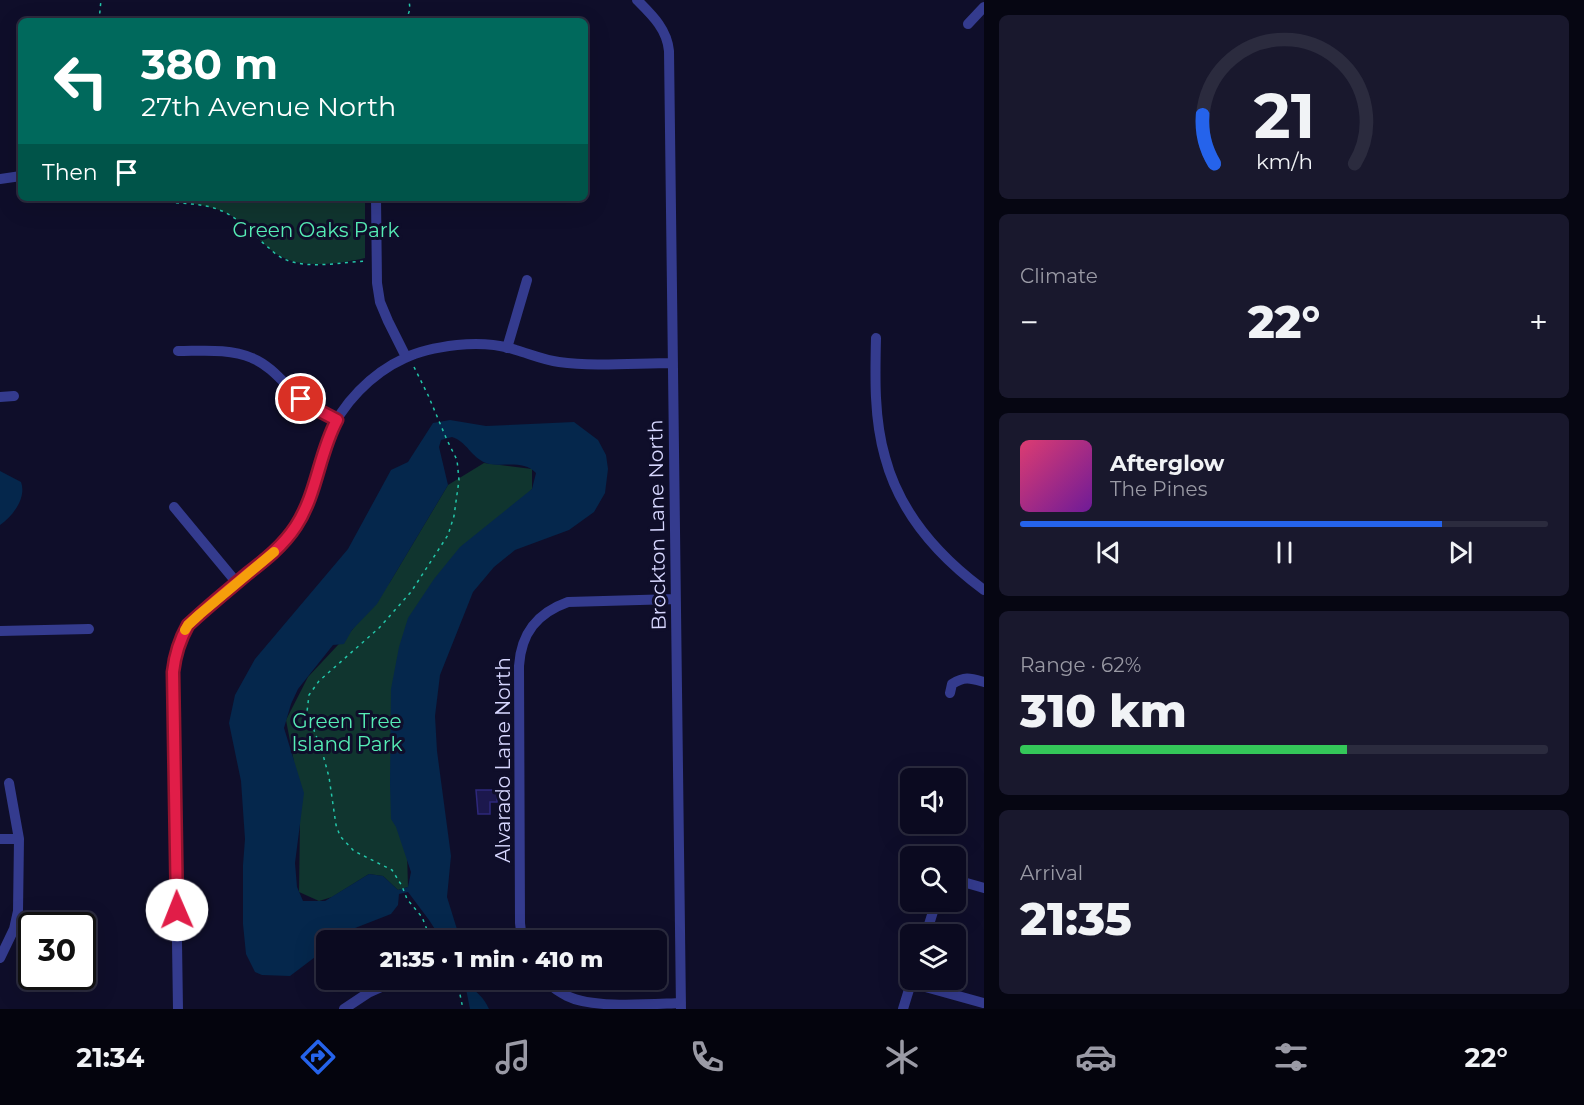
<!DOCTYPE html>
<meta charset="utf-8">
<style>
:root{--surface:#0b0a20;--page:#19182d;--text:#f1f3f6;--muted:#9a9aa5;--line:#2b2b3e;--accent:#2563eb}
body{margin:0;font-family:Montserrat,sans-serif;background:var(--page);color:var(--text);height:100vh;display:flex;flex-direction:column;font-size:22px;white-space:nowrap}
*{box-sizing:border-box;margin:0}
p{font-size:20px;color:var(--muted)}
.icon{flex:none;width:33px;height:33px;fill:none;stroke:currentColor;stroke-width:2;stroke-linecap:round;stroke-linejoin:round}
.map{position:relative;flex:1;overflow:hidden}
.drawer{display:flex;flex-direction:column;gap:15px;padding:15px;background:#060612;width:600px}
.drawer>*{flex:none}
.banner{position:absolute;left:18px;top:18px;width:570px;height:183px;border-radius:9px;box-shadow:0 6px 24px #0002,0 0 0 2px var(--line);background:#00695c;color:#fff;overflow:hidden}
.controls{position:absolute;left:900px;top:768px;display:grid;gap:12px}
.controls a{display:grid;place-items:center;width:66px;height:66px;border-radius:9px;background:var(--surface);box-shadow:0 6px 24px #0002,0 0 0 2px var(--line);font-size:30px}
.speed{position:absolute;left:18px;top:912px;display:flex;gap:12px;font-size:30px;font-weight:700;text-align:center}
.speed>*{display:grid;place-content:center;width:78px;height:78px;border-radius:50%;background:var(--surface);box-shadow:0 6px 24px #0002,0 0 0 2px var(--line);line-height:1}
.speed .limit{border:3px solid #111;border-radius:9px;background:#fff;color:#111}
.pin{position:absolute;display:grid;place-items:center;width:51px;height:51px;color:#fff;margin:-26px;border:3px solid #fff;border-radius:50%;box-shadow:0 2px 6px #0007}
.me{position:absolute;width:66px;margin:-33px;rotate:359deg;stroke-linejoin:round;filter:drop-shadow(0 0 4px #0008)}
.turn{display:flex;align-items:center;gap:21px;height:126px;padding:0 24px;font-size:27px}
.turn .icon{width:78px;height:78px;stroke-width:2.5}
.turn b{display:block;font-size:42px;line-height:51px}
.then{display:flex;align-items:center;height:57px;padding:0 24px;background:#0003;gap:12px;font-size:22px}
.big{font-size:45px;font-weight:800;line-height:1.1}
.drawer .tile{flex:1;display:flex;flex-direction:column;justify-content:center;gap:9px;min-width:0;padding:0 21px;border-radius:9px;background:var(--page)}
.drawer .dial{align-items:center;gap:0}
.dial svg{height:156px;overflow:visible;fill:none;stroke:var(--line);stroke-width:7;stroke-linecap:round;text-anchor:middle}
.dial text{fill:var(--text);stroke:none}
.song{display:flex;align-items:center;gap:18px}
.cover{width:72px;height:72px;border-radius:9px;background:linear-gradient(135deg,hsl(340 70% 55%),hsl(280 70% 35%))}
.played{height:6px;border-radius:3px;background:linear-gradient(90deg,var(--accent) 80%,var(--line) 80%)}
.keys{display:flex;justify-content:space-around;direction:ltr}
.heat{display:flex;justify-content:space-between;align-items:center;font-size:33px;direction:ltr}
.charge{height:9px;border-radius:4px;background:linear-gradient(90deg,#34c759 62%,var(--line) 0)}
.trip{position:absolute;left:316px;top:930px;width:351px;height:60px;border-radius:9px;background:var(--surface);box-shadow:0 6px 24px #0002,0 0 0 2px var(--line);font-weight:800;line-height:60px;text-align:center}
.dock{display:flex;height:96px;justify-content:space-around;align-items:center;background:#04040d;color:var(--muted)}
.dock .icon{width:42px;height:42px}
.dock .current{color:var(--accent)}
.dock b{font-size:27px;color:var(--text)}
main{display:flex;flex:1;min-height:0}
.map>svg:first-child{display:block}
</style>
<main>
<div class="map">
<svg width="984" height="1009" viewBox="0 0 984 1009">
<rect width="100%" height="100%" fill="#0f0e2a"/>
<path fill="#10352f" d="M165,198h200v60c-27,6 -66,12 -90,-5 -18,-13 -31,-32 -51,-41 -15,-7 -43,-10 -59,-14z
M484,463l48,6v20l-131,152 7,246 -10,3 -15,-14 -14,-2 -37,23 -13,4 -20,-9 1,-71 -6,-59 -8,-42 22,-43 44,-47 38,-48 58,-97z"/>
<path fill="#05274c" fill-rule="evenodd" d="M450,420l36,6 88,-4 24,18 8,15 2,14 -3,24 -11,19 -25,18 -54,20 -21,17 -21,25 -33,83 -5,41 2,35 14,105 -4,41 13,42 -1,1h-17l-13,-20 -21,-28 -9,2 -1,11 -7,9 -41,16 -13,10h-10v8l-37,28 -28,-1 -7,-3 -9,-18 -3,-30v-59l2,-26 -4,-58 -12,-58 6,-28 20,-36 93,-110 43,-79 17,-8 25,-39zM452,437c14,4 20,21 34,26 16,5 37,-4 50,10l-4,16 -72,58 -26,32 -26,39 -9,29 -8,42 -1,95 1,35 5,8 15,45 -3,15 -10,3 -15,-14 -14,-2 -44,27h-22l-6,-14 -2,-24 9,-70 -20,-65 7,-24 7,-15 35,-44 11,-1 8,-14 25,-26 71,-119 -9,-38 2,-7z
M0,471l21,11c6,16 -9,35 -21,43z
M465,984c11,6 19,14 24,25h-19z"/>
<path fill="#1c184d" stroke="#2e287b" stroke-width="1.5" d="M476,790h21v12h-7v12h-12z"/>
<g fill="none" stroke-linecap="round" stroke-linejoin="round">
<path stroke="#23c6a9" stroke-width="1.5" stroke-dasharray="3 4.5" stroke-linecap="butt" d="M99,21l2,-21
M406,21l4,-12 -1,-9
M154,198c22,8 46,3 68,13 11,5 21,13 30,21 6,5 11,12 17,16 4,4 10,9 15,11 24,11 58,3 83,2
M414,367l14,28 19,45 10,20 2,20 -5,36 -6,19 -37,57 -32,36 -60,53 -10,14 -2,17 15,39 7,26 7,48 4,11 14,15 38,19 10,16 5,13 15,18 9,23
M457,980l6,29"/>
<path stroke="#343b8e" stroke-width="10" d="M637,0c15,15 30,29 32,51l12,958
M968,24l16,-17
M0,179l21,-3
M376,198l1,85 3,19 8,19 18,36
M876,338c-1,39 -2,81 9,119 15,57 53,99 99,133
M507,348l20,-68
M178,351c24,0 51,-3 74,7 20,8 33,27 49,41 11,9 24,15 36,21
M0,397l14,-1
M174,507l63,76
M0,631l89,-2
M950,693l2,-9c13,-8 18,-6 32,-2
M0,839h19
M956,880l28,8
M926,934l10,-32
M522,940l-2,-17 -1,-257c2,-33 18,-53 49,-64l107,-3
M0,958l14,-29 4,-18 1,-72 -10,-56
M544,980c7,6 15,12 23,16 26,13 84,8 114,7
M178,1009l-5,-337c2,-18 6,-31 15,-47 17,-17 36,-32 55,-47 19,-16 38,-31 52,-51 18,-26 22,-60 33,-89 13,-34 44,-65 77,-80 16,-8 35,-11 52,-13 19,-2 41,-1 59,5 14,4 28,10 43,12 35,5 78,1 114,1
M344,1009l24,-16 29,-13
M903,1009l8,-26 72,20"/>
</g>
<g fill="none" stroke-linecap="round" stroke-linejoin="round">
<g stroke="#92132f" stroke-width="15">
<path id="route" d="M177,910l-4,-238c2,-18 6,-31 15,-47 19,-18 39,-34 59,-51 18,-14 36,-28 49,-48 21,-32 23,-73 41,-106l-25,-13 -11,-8"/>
</g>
<use href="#route" stroke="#e11d48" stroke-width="10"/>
<path stroke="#f59e0b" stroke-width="10" d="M185,630l3,-5 12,-11 74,-62"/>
</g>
<g text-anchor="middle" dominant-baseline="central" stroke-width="6" stroke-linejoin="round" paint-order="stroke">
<g font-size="20" fill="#56ecb5" stroke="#0f0e2a">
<text x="316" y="230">Green Oaks Park</text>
<text x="347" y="721">Green Tree<tspan x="347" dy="23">Island Park</tspan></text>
</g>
<g font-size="20" fill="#d7d7ff" stroke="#0f0e2a">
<text transform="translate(657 525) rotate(-91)">Brockton Lane North</text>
<text transform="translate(503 760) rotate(-90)">Alvarado Lane North</text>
</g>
</g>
</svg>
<div class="controls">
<a><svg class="icon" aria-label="sound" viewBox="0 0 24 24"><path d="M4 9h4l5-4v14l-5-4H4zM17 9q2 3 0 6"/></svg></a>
<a><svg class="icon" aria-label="search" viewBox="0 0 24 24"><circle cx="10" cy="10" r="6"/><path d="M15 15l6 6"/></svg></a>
<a><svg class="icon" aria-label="layers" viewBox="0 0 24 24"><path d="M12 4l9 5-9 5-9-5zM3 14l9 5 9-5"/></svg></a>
</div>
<div class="speed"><div class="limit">30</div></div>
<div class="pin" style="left:301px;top:399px;background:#d93025"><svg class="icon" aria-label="arrive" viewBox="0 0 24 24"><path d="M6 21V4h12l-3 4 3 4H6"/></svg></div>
<svg class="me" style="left:177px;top:910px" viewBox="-20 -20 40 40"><circle r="19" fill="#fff"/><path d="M0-13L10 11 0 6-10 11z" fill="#e11d48"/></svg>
<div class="trip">21:35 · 1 min · 410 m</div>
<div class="banner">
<div class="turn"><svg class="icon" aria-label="left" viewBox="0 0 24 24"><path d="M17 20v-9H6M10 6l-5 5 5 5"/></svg><div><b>380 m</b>27th Avenue North</div></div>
<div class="then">Then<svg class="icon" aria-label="arrive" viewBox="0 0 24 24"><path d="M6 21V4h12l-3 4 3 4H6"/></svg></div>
</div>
</div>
<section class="drawer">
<div class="tile dial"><svg viewBox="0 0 100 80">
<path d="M14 69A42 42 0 1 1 86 69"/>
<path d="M14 69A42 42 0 0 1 8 44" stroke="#2563eb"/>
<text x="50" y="56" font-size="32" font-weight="700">21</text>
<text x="50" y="72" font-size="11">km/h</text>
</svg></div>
<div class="tile"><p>Climate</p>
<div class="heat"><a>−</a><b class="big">22°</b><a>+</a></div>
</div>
<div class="tile">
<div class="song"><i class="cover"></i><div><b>Afterglow</b><p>The Pines</p></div></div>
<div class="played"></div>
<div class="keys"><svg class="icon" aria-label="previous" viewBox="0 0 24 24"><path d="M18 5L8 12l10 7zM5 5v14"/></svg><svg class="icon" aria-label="pause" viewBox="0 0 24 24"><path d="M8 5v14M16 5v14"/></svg><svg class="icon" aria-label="next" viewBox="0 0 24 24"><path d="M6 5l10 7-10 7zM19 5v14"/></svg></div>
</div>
<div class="tile"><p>Range · 62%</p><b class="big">310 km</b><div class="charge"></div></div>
<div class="tile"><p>Arrival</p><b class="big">21:35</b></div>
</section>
</main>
<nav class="dock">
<b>21:34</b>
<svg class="icon current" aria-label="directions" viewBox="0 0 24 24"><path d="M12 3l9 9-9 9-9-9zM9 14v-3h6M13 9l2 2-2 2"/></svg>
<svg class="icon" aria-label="music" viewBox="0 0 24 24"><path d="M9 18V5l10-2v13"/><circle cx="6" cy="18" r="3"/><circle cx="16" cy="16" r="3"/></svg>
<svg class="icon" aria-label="phone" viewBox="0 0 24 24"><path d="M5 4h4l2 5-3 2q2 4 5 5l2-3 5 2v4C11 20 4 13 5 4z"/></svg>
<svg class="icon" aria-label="climate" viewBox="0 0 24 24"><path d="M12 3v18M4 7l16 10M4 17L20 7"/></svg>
<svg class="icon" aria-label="car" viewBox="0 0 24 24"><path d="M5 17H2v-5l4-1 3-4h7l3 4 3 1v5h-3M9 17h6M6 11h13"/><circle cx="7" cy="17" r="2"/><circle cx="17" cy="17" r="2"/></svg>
<svg class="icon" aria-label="filters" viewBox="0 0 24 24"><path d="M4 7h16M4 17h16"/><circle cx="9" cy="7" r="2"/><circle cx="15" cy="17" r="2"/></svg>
<b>22°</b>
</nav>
